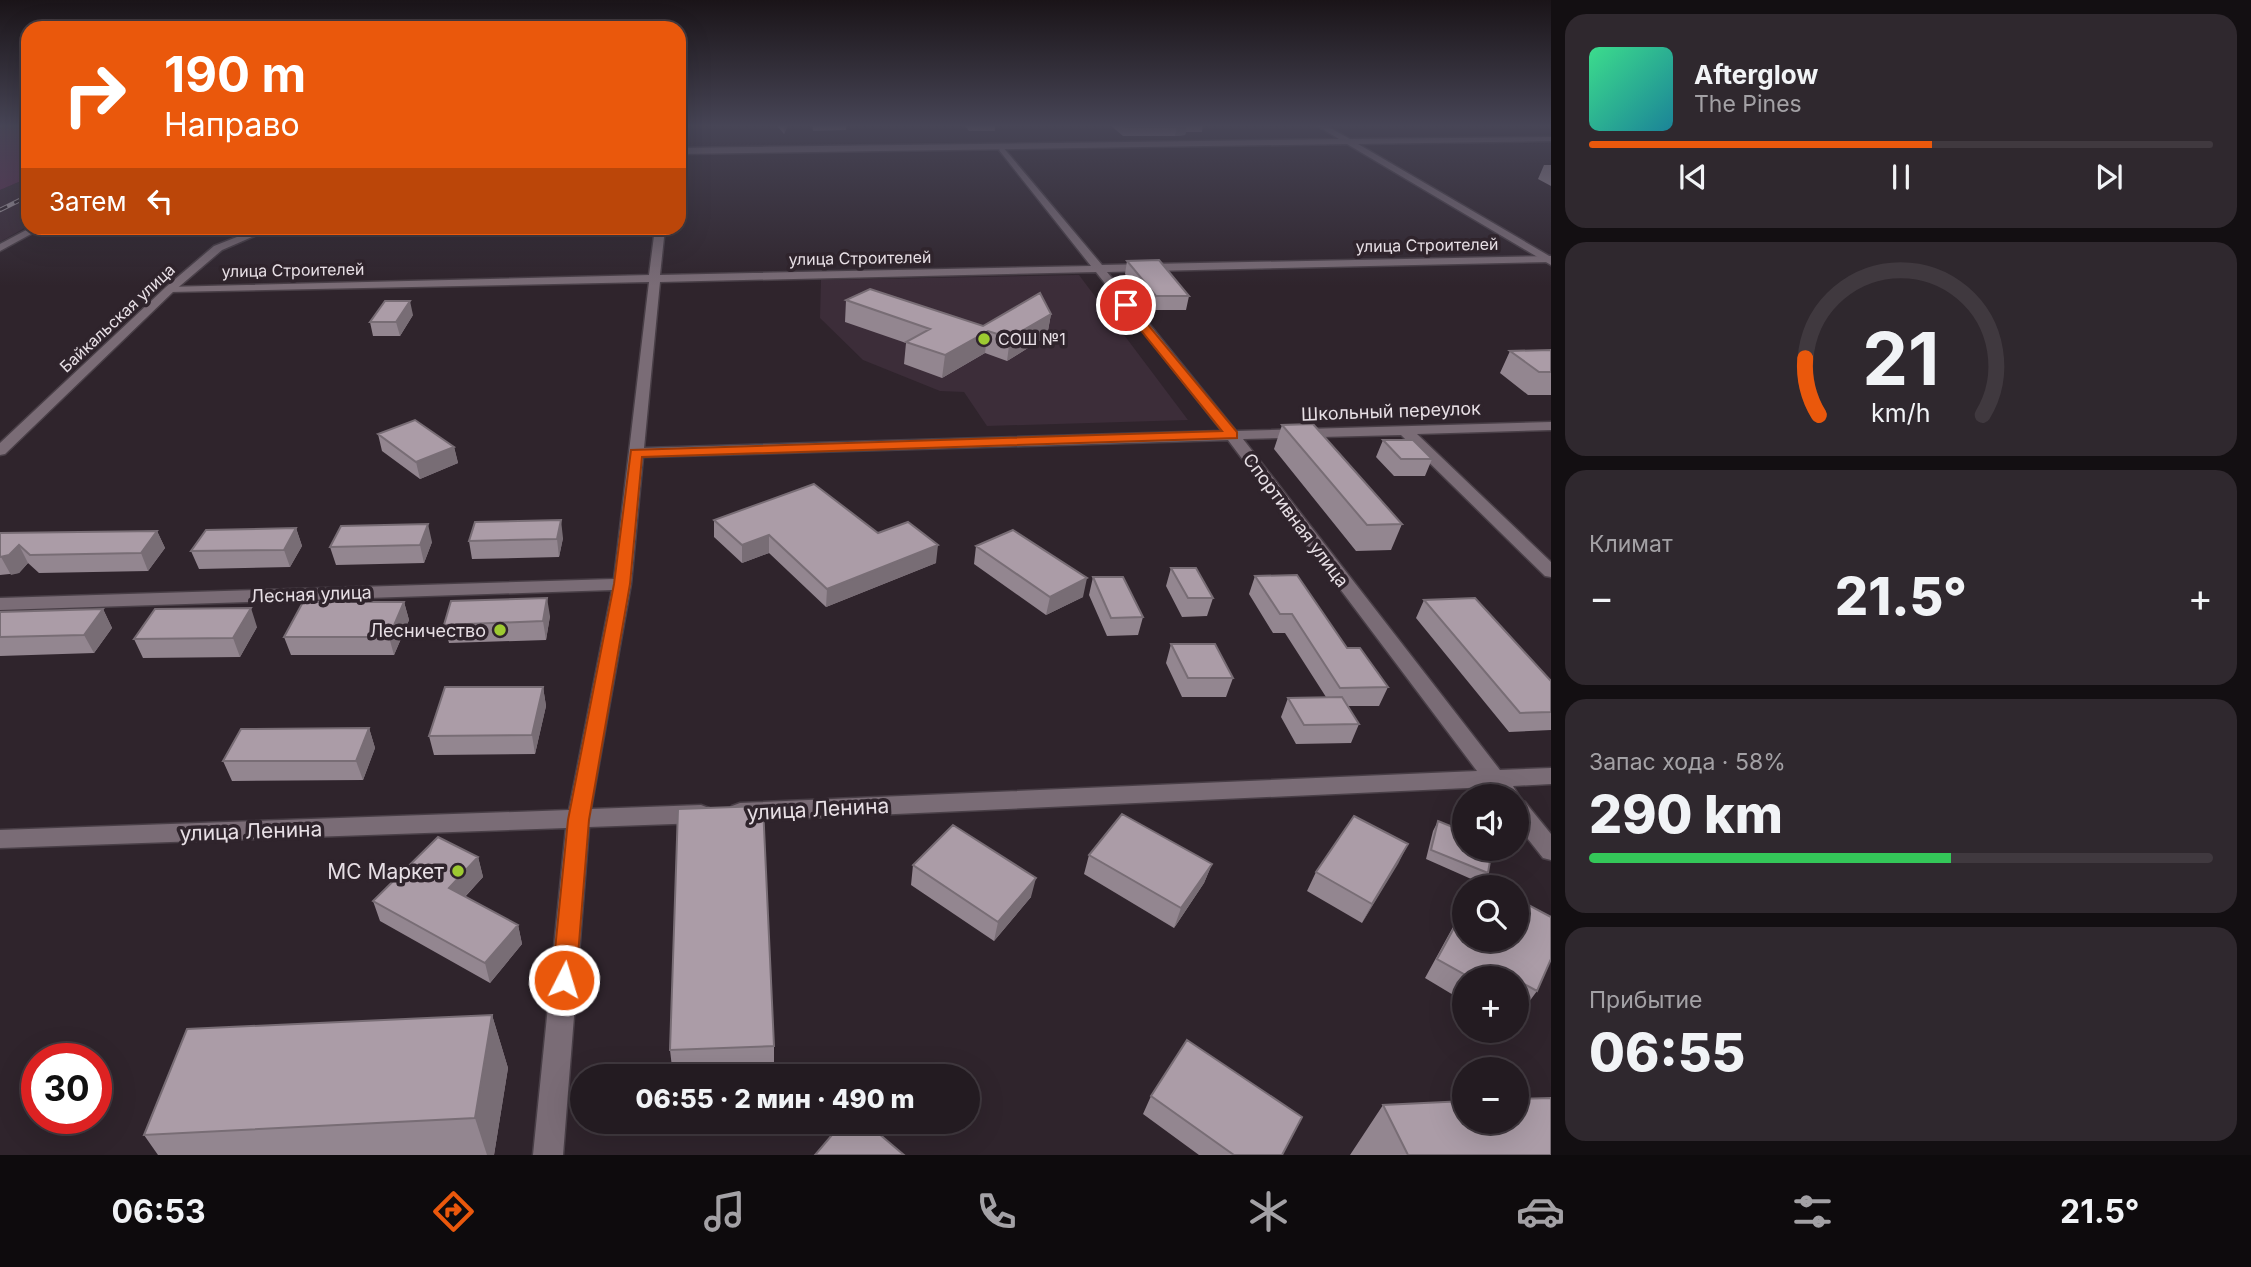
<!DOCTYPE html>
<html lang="ru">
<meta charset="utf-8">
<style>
:root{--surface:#231b21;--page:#2f282e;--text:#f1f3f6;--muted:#a3a1a5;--line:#40393f;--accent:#ea580c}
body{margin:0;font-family:Inter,sans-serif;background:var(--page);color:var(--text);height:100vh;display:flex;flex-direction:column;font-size:26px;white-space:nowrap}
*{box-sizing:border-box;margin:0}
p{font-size:23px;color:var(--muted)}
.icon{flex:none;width:38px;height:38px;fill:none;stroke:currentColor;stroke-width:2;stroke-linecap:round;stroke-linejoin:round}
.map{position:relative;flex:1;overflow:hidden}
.details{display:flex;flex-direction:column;gap:14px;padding:14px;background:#130f12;width:700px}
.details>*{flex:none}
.top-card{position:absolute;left:21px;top:21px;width:665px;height:214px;border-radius:21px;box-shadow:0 7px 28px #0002,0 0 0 2px var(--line);background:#ea580c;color:#fff;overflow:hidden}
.tools{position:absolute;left:1452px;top:784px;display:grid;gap:14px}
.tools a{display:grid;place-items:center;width:77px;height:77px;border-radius:50%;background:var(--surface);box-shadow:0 7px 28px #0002,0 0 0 2px var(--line);font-size:35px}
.speed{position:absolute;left:21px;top:1043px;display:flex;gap:14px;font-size:35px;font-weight:700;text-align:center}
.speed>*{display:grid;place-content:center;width:91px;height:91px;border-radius:50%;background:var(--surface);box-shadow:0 7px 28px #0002,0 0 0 2px var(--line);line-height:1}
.speed .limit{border:10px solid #d22;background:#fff;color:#111}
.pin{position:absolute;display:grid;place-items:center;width:60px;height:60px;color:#fff;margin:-30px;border:4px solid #fff;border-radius:50%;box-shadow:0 2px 7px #0007}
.me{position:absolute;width:77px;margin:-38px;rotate:5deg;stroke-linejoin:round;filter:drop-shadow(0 0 5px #0008)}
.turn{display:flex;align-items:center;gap:24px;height:147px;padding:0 28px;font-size:32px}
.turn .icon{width:91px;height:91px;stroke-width:2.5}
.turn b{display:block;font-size:49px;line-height:60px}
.then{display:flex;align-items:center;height:66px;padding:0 28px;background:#0003;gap:14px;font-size:26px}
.big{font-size:52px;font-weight:800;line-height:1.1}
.details .tile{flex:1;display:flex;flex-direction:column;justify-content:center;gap:10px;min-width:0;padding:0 24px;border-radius:21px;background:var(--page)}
.details .dial{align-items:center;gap:0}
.dial svg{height:182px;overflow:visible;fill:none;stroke:var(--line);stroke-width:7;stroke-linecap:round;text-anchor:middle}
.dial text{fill:var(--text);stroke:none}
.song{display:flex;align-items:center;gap:21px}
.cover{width:84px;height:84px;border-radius:10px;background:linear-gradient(135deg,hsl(150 70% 55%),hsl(190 70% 35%))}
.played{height:7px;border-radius:4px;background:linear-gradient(90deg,var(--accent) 55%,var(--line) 55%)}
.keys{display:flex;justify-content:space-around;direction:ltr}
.heat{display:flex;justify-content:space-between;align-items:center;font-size:38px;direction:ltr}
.charge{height:10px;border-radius:5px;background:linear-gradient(90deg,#34c759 58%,var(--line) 0)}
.trip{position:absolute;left:570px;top:1064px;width:410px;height:70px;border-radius:35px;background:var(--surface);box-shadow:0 7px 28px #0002,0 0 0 2px var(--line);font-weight:800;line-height:70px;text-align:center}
.menu{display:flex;height:112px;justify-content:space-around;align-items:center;background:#0e0b0d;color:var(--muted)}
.menu .icon{width:49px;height:49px}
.menu .active{color:var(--accent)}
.menu b{font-size:32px;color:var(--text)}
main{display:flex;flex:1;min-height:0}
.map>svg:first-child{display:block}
</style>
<main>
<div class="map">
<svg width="1551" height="1155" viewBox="0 0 1551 1155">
<rect width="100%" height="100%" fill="#2f242c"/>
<path fill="#3c2d39" d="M28,178v48l-28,16v-52z
M1079,275l109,145 -201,6 -23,-34 -24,-1 -77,-31 -43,-42 1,-38z"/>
<path fill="#5e3154" d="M0,125h28v53l-28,12z"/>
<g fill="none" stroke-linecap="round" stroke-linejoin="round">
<g stroke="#493f47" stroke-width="3">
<path id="minor" d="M1002,146l100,119 449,-9v6l-444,10 129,159 315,-9v8l-134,4 134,128v15l-6,-1 -144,-141 -158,4 257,331 51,-2v16l-38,2 6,10 -2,3v-3h-21l-7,-9 -749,34 -8,-3 -3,-6 3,-6 8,-3 737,-32 -249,-331 -585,17 -12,127 -40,225 110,-4 8,3 3,6 -3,6 -8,3 -112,4 -26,328h-30l33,-327 -566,20v-18l569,-20 43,-220 -612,20v-12l614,-19 35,-297 -479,10 -4,-1v-4l483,-12 6,-47h10l-5,47 431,-9 -92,-116zM1096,272l126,159 -578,17 16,-166z
M30,228h12l-42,23v-7z
M1517,799l8,3 26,32v26l-8,-2 -26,-33z"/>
</g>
<g stroke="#493f47" stroke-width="3">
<path id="tertiary" d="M1316,125h9l25,14 201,-2v4l-193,3 193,113v8l-204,-121 -668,10v-6l660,-9z
M260,228h13l-51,22 -48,41 -169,163 -5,1v-12l166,-156 48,-41z"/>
</g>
<use href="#minor" fill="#7a6c76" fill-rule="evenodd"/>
<use href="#tertiary" fill="#7a6c76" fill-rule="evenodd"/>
<g stroke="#aba2a8" stroke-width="4.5">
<path id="rail" d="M0,210l28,-14"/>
</g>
<use href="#rail" stroke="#2f242c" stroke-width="2.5" stroke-dasharray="8" stroke-linecap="butt"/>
</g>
<path fill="#938690" d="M776,125h12l-4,9z
M812,125h58h-24v5l-33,1z
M964,125h31v6h-26z
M1110,125h93l-1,7h-16l-1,3 -10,1h-52z
M1544,165h7v21l-13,-7z
M1127,261l62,35 -3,14h-33l-28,-36z
M846,300l137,26 68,-12 -4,22 -40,25 -22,-8 -43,25 -38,-14 2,-21 -61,-21z
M413,315l-13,21h-27l-3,-14z
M1551,350v45h-23l-28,-22 10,-22z
M1282,425l120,99 -11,26 -35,1 -82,-102z
M378,434l76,13 4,16 -38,16 -38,-28z
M1383,440l49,19 -7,17h-31l-18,-19z
M714,520l164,13 58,30 -110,44 -57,-54 -27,10 -28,-26z
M296,528l6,18 -12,21 -91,2 -8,-18z
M157,531l8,17 -17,23 -109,2 -11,-10 -9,10 -19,2v-42z
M563,538l-4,19 -87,2 -3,-18z
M432,542l-8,21 -88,2 -6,-18z
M976,546l107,51 -37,18 -72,-51z
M1171,568l42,30 -6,18 -25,1 -16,-31z
M1255,576l92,72 41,39 -9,19h-31l11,18 -8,19 -55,1 -15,-27 7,-19 38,-1 -41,-64h-12l-24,-39z
M1093,577l50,40 -5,18 -31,1 -18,-41z
M1424,600l127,81v49l-42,2 -93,-114z
M404,602l5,18 -15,35h-103l-7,-18z
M103,609l9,19 -18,25 -94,3v-44z
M550,616l-4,24 -97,3 -5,-18z
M257,627l-17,30 -97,1 -9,-19z
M1171,644l62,34 -7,19h-44l-16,-34z
M543,687l3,19 -11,48 -101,1 -5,-19z
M369,728l6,20 -12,32 -131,1 -9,-20z
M1438,821l50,52 -5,8 11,6h-19l3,-5 -52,-23 7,-28z
M1408,844l-46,79 -55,-32 9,-19z
M1089,855l123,9 -8,19 -30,45 -90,-54z
M478,857l5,20 -18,20 53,28 4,19 -32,39 -110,-62 -7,-20z
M913,865l118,32 -37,44 -83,-56z
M1465,905v35l72,51 -14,19 -6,-3v-29h-52v24l-40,-24z
M492,1015l16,53 -14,87h-336l-14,-20z
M774,1046v30h-101l-3,-26z
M1151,1096l131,59h-83l-56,-41z
M1383,1105l168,50h-201z"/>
<path fill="#786d75" d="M785,125h3l-4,9v-8z
M1187,126l-2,9 -10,1 2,-9z
M410,301l3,14 -13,21 -4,-14z
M1051,314l-4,22 -40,25 3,-23z
M988,331l-3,22 -43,25 3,-23z
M454,447l4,16 -38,16 -4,-17z
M561,520l2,18 -4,19 -2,-18z
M428,524l4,18 -8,21 -4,-18z
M296,528l6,18 -12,21 -6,-17z
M157,531l8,17 -17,23 -7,-18z
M769,535v18l-27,10v-18z
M19,545l9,18 -9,10 -8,2 -10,-18z
M938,545l-2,18 -110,44 1,-18z
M1087,578l-4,19 -37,18 4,-18z
M547,598l3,18 -4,24 -3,-19z
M404,602l5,18 -15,35 -5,-18z
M251,608l6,19 -17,30 -7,-19z
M103,609l9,19 -18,25 -10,-18z
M543,687l3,19 -11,48 -3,-19z
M369,728l6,20 -12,32 -7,-19z
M1408,844l-10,20 -36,59 10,-19z
M478,857l5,20 -29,31 -5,-20z
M1212,864l-8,19 -30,45 7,-20z
M1036,878l-5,19 -37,44 4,-19z
M518,925l4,19 -32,39 -5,-20z
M492,1015l16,53 -14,87h-7l-12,-37z"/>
<path fill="#ab9ca7" stroke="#786d75" stroke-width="2" d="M1122,125h64l1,1 -10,1h-52z
M1159,260l30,36h-33l-29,-35z
M870,289l113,37 57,-33 11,21 -41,24 -22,-7 -43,24 -39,-13 24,-13 -84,-29z
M385,301h25l-14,21h-26z
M1551,350v22h-12l-29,-21z
M415,420l39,27 -38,15 -38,-28z
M1313,424l89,100 -35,1 -85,-100z
M1383,440h30l19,19h-31z
M814,484l64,49 30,-11 30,23 -111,44 -58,-54 -27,10 -28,-25z
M561,520l-4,19 -88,2 6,-19z
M428,524l-8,21 -90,2 11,-21z
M296,528l-12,22 -93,1 15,-21z
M1013,530l74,48 -37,19 -74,-51z
M157,531l-16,22 -111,2 -11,-10 -10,10 -9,2v-24z
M1171,568h25l17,30h-25z
M1297,575l50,73h13l28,39 -48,1 -48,-74h-12l-25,-38z
M1093,577h30l20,40 -32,1z
M547,598l-4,23 -99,4 7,-24z
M1475,598l76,83v31l-31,1 -96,-113z
M303,602h101l-15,35h-105z
M251,608l-18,30 -99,1 21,-30z
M103,609l-19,26 -84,2v-25z
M1171,644h44l18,34h-45z
M445,687h98l-11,48 -103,1z
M1342,697l17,27 -55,1 -16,-27z
M369,728l-13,33h-133l18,-32z
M763,806l11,240 -104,4 8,-241z
M1122,814l90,50 -31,44 -92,-53z
M1354,816l54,28 -36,60 -56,-32z
M1438,821l27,11v17h27l-4,24 -57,-23z
M953,825l83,53 -38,44 -85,-57z
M438,837l40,20 -29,31 69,37 -33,38 -112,-62z
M1480,880l14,7h-18z
M1517,899l34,18v42l-14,32 -20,-11v-2h-2l-18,-10 -5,10h-21l-34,-19 28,-51v32h52z
M492,1015l-17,103 -331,17 43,-106z
M1187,1040l115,77 -20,38h-48l-83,-59z
M1551,1098v57h-143l-25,-50 82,-4v21h52v-23z
M843,1122h22l39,33h-89z"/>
<linearGradient id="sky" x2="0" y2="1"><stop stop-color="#1a1418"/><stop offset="0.44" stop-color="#474556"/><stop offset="1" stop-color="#474556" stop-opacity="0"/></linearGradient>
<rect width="1551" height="286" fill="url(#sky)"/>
<path fill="#ea580c" stroke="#983908" stroke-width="2" d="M1122,303h8l107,129v6l-595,19 -12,127 -41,236 -13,160 -4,7 -8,4 -8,-4 -4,-7 16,-160 46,-236 17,-134 591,-19 -100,-124z"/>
<g fill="#9dca31" stroke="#2f242c" stroke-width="2.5">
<circle cx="984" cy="339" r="7"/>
<circle cx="500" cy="630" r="7"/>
<circle cx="458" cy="871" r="7"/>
</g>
<g text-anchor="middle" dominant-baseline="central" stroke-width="7" stroke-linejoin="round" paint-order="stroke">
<g font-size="16" fill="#e7dfe5" stroke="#2f242c">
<text transform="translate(1427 245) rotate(-1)">улица Строителей</text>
<text transform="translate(860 258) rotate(-1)">улица Строителей</text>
<text transform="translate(293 270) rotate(-1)">улица Строителей</text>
<text transform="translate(117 318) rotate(-43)">Байкальская улица</text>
</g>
<g font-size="16" fill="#e7dfe5" stroke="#2f242c" text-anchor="start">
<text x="998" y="339">СОШ №1</text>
</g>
<g font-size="18" fill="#e7dfe5" stroke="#2f242c">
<text transform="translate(1391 411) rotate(-2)">Школьный переулок</text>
<text transform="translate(1296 520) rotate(53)">Спортивная улица</text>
<text transform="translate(311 594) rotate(-2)">Лесная улица</text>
</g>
<g font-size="18" fill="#e7dfe5" stroke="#2f242c" text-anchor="end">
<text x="486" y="630">Лесничество</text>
</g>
<g font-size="21" fill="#e7dfe5" stroke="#2f242c">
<text transform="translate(818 809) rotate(-3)">улица Ленина</text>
<text transform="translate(251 831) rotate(-2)">улица Ленина</text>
</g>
<g font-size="21" fill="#e7dfe5" stroke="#2f242c" text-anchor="end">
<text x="444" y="871">МС Маркет</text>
</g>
</g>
</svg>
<div class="tools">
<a><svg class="icon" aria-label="sound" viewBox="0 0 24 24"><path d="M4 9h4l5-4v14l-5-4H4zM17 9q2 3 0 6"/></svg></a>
<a><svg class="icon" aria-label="search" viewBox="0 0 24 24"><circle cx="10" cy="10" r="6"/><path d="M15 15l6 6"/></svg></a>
<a>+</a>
<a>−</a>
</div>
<div class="speed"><div class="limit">30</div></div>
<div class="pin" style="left:1126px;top:305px;background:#d93025"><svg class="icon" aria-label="arrive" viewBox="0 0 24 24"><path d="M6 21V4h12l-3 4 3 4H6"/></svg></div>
<svg class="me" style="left:564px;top:980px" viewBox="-20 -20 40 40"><circle r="17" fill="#ea580c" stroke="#fff" stroke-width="3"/><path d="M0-11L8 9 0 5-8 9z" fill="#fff"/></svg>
<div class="trip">06:55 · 2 мин · 490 m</div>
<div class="top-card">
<div class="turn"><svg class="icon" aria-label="right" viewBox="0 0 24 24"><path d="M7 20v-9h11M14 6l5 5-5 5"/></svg><div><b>190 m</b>Направо</div></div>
<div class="then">Затем<svg class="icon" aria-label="left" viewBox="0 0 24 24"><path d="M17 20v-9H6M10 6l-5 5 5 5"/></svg></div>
</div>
</div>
<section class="details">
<div class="tile">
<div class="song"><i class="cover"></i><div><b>Afterglow</b><p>The Pines</p></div></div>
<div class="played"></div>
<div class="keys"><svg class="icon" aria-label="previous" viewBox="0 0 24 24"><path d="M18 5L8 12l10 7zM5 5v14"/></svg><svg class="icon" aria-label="pause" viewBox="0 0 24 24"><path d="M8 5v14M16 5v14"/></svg><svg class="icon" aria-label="next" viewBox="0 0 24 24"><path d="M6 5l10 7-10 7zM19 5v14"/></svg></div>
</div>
<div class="tile dial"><svg viewBox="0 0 100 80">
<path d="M14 69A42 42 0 1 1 86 69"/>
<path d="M14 69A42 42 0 0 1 8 44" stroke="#ea580c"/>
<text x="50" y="56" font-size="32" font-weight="700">21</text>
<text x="50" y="72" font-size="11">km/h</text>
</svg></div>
<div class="tile"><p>Климат</p>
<div class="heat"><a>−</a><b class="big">21.5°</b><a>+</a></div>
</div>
<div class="tile"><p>Запас хода · 58%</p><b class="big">290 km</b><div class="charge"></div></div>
<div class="tile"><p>Прибытие</p><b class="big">06:55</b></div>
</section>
</main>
<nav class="menu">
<b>06:53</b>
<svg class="icon active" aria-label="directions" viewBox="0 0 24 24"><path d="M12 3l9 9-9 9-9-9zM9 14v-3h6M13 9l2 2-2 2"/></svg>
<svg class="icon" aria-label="music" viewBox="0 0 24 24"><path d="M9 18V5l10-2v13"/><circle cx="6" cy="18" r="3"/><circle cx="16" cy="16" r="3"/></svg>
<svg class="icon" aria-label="phone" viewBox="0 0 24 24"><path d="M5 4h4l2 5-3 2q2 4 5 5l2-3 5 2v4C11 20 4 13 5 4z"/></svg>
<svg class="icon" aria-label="climate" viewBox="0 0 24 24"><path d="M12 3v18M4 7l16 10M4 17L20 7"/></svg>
<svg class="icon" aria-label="car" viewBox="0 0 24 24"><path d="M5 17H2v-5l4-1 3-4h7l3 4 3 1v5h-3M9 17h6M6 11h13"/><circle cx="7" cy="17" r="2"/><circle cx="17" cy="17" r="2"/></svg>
<svg class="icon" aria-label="filters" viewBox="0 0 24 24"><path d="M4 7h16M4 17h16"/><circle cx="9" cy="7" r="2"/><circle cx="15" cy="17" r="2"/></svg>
<b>21.5°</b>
</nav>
